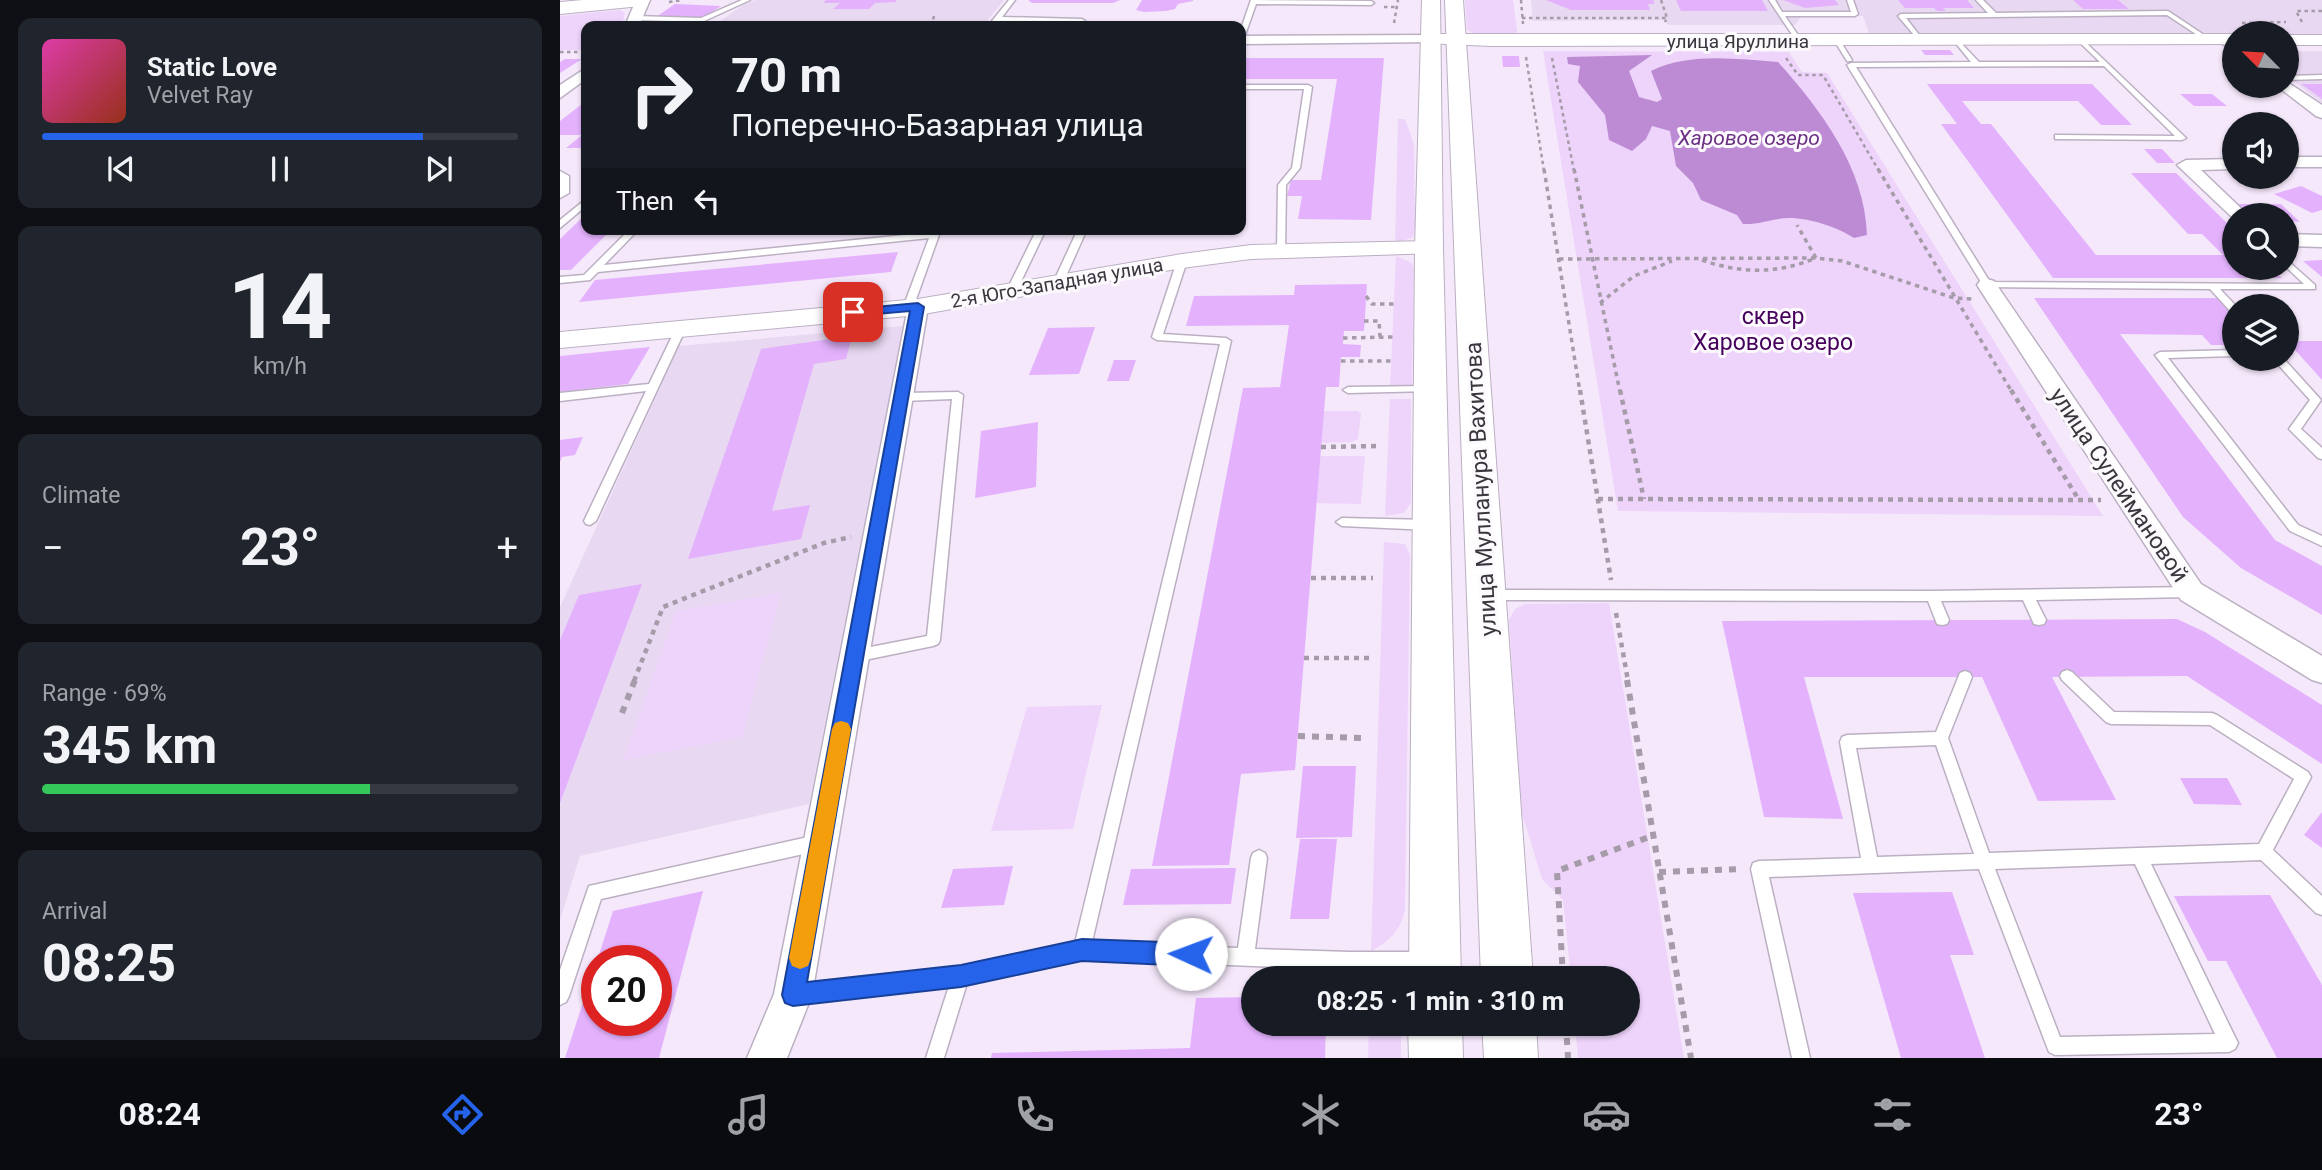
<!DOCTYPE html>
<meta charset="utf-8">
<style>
:root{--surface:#171b24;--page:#20242c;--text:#f1f3f6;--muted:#9ea1a6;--line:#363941;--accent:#2563eb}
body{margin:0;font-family:Roboto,sans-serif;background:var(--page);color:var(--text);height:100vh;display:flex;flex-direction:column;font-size:26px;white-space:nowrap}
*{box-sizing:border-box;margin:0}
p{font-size:23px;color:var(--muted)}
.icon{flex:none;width:38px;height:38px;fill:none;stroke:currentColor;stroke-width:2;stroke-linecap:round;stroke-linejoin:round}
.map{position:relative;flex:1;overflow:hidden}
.sheet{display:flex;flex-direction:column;gap:18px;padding:18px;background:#0d0f14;width:560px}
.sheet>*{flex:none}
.hud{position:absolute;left:21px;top:21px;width:665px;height:214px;border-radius:14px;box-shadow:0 2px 5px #0004;background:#171b24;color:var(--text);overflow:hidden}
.needle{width:46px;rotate:294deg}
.controls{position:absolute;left:1662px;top:21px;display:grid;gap:14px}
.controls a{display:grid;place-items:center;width:77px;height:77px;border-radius:50%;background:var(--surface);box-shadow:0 2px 5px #0004;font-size:35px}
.speed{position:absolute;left:21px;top:945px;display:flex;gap:14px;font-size:35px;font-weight:700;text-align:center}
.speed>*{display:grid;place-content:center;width:91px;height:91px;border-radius:50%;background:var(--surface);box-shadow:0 2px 5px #0004;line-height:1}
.speed .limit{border:10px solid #d22;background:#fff;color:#111}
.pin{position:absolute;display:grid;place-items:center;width:60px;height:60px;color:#fff;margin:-30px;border-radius:14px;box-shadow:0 4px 10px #0006}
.me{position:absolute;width:77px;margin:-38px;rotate:272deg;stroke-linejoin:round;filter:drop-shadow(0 0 5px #0008)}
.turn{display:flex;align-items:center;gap:24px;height:147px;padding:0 35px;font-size:32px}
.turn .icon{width:91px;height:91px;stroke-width:2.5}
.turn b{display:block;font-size:49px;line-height:60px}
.then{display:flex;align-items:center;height:66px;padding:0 35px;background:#0003;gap:14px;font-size:26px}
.big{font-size:52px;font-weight:700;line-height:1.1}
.sheet .card{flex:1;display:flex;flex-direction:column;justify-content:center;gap:10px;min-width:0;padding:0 24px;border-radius:14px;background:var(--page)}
.sheet .dial{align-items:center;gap:0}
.dial b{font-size:91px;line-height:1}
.song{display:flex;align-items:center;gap:21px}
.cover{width:84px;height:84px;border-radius:10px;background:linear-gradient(135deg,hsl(320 70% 55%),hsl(10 70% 35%))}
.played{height:7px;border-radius:4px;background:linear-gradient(90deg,var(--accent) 80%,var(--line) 80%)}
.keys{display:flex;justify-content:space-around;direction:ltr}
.heat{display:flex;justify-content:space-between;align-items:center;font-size:38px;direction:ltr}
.charge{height:10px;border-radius:5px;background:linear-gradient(90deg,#34c759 69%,var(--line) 0)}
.trip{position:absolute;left:681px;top:966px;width:399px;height:70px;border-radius:35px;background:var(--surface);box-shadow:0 2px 5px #0004;font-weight:700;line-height:70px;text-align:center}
.tab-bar{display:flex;height:112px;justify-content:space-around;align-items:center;background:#090b0e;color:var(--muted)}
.tab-bar .icon{width:49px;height:49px}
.tab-bar .on{color:var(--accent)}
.tab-bar b{font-size:32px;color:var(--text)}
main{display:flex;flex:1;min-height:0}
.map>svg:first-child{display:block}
</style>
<main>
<section class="sheet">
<div class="card">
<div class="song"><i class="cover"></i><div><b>Static Love</b><p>Velvet Ray</p></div></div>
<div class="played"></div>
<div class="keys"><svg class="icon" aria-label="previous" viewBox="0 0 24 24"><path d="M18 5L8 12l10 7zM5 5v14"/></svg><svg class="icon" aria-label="pause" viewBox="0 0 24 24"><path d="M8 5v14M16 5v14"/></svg><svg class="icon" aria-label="next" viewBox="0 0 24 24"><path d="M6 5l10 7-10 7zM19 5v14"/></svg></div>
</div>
<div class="card dial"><b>14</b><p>km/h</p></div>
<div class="card"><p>Climate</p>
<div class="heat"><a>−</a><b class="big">23°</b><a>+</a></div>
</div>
<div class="card"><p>Range · 69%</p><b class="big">345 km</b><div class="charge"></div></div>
<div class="card"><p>Arrival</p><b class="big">08:25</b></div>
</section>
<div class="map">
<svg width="1762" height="1058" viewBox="0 0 1762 1058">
<rect width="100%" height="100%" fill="#f5e8fb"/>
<path fill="#e8d8f1" d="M195,0h249l-17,21 -271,3 27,-19z
M971,0h791v34l-452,2 -7,-20 -62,1 -6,8h-127l-3,-5 -132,1z
M1727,51h35v52l-35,-27z
M343,326l-94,478 -229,52 -20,64v-313l119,-261z"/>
<path fill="#eed4fb" d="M905,0h48l5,38 -43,-3 -8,-6z
M60,10l5,3 -3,13h-36v24h-26v-34z
M370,23l-2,3h-238l6,-2z
M983,51l246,1 13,20 25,1 276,443 -485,-5z
M838,119h7l9,25 1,85 -2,8 -18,7z
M836,256l16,7 2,7 -2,118h-22z
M830,399h21v104l-7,10 -19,3z
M758,411h39l4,2 -3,26 -6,3 -38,1z
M754,456h51l-4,48 -54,-1z
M824,542l21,2 5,11 -5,354c-4,21 -15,32 -34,42z
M221,593l-39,144 -119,23 53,-149z
M1049,603l75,455h-106l-3,-34h53v-46h-57l-8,-78 -21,-21 -21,-69 -12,-190 6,-11 10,-5z
M542,705l-29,124 -82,2 36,-124z
M809,1024h32v34h-33z"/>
<path fill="#bc8bd3" d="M1092,55l-23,16 10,26 18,5 5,-3 -11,-28c38,-19 85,-12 127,-9 43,48 87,106 89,173l-13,3c-17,-11 -44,-20 -65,-20 -16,0 -30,7 -46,6l-6,-9 -36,-15 -8,-17 -17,-17 -6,-35 -18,-5 -6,13 -14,12 -23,-11 -4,-25 -27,-33 2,-16 -12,-2 -1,-7z"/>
<path fill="#e4b2fd" d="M266,0h70v2l-21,1 -6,6h-36l7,-6h-17z
M468,0h92l-7,3h-81z
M582,0h51v1l-15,3 -3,5 -9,2 -22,1 -8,-2z
M986,0h107l2,4h-7l2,6h-79z
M1116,0h86l6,11h-87z
M1223,0h52l4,5 -34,3z
M1338,0h69l7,8h-31l3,3h-9l-3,-3h-29z
M1513,0h45l11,9h-46z
M115,4l46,2 -18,12 -47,-1z
M1361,50h29l4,5h-29z
M942,56h17l1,11h-17z
M681,58h143l-13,162 -73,-1 4,-23h-15l4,-16h30l16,-101h-96z
M5,59h17l-22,14v-11z
M1367,84h165l40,41h-31l-23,-24h-116l19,23h10l105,131h127l-21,-21h-14l-57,-61h45l59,58v37h36l11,10h-229l-112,-154h16z
M1741,84h21v15z
M1620,94h32l15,12h-33z
M26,101v47h-20l16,-13h-22v-14z
M1584,149h18l13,14h-18z
M1741,186l21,10v14l-10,3 -38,-19z
M1678,204h43l19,18 -13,-1v-6h-37z
M26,214v15h26l-41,41h-11v-31z
M594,229h83v4l-85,2z
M338,252l-7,20 -312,30 16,-22z
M1762,260v17l-19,-16z
M807,284l-3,47h-20l-1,13 18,1 -1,12h-19l-2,30h-13l-31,383 -54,4 -12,91 -77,1 91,-478 37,-1 9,-62 -103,1 8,-30 100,-1 1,-10z
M1474,298h183l18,20v27h-24l-9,-10 -82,-1 155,206 47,26v49l-81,-47 -58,-51z
M535,327l-16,47 -50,1 19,-47z
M292,336l-6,23 -32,5 -42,147 38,-6 -9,34 -113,20 73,-210z
M1727,341h35v39z
M90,347l-22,37 -68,8v-36z
M554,360h22l-7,21h-22z
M478,422l-2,65 -61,11 6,-67z
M23,437l-8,18 -13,2 -2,5v-22z
M82,584l-82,219v-163l19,-45z
M1617,619l28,13 117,73v59l-135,-88 -135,1 64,123 -78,1 -56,-124h-178l39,142 -79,-2 -42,-196z
M743,766h53l-4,71 -56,1z
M1620,778h47l15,27 -48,-1z
M1762,812v36l-18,-13z
M740,839h37l-8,80h-39z
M453,866l-9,39 -63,3 12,-39z
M676,868l-5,36 -108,1 8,-36z
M143,891l-44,167h-94l31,-96 1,58h59v-59h-59l16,-50z
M1392,892l22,63h-24l35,103h-84l-48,-165z
M1710,895l52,90v73h-45l-51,-97h-18l-34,-65z
M693,997v27h73l-1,34h-334l1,-5 198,-5 6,-50z"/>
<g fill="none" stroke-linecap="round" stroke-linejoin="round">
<g stroke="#bbb0c2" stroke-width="3">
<path id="service" d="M182,0h8l-48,22 -67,-2 -3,-2 3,-2 66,2z
M449,0h6l-13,17 80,2 3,2 -3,2 -83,-2 -5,5h-6z
M691,0l120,1 3,2 -3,2 -115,-1 -12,34 -3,2v-11z
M1209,0h6l7,12h69l-4,-12h6l5,14 -3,2h-70l17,25 -3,2 -2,-1z
M1416,0h7l13,13 172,-2 42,28 -5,1 -38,-25 -261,3 17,22 -3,2 -22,-26 3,-2 87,-1z
M1275,39h4l13,21 -1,1h-4l-13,-21z
M1397,39l22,23h121l-23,-22 5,-1 104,99 -4,2 -127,-1v-4h3l117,1 -71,-70 -248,1 134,215 314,2 -17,-16v-8l28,25v4h-95l16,17 -1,8 -3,-1 -22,-24 -226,-2 -137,-222 4,-2 120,-1 -17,-21z
M1762,75v4l-35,1v-4z
M681,85h67l4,2 -12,81 -14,17 -1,68 -3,1 -5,-3 1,-66 14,-17 12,-79h-63z
M26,199v7l-26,22v-8z
M70,229h9l-35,36 331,-33 4,3 -26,73 -5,3 -5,-3 26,-70 -331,34 -8,8 -30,3v-6l24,-2z
M477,229h9l-30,63 -2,2h-6l-2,-2z
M518,229h9l-24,54 -5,3 -3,-1 -2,-2z
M622,258l5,3 -24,73 63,4 5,3 -139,601 146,6 13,-90 2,-5 6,-3 6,3 2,5 -12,91 95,3h76l6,3 3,6 -3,6 -6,3h-76l-268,-11 -115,24 -23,75h-18l23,-72 -152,17 -6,-3 -3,-6 3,-6 6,-3 164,-18 114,-24 145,-599 -63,-4 -5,-3 25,-76z
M121,325l5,3 -90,193 -6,4 -4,-1 -2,-3 62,-130 -86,10v-8l89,-9 27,-56z
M1675,350v6l-67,2 130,167 24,11v10l-32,-15 -135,-176 5,-3z
M1713,359h11l37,41 -20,29 21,19v11l-4,-1 -29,-29 21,-29z
M868,386l5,3 -1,2 -84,2 -5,-3 5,-3z
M398,392l5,3 -23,245 -2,4 -5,2 -78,16 -5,-2 -2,-4 2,-4 5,-2 72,-14 25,-237 -49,2 -5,-4 5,-4z
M782,518l87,2 6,5 -6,5 -87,-4 -6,-4z
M1630,587l5,1 1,4 -1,4 -5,1 -154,3 10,20 -2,4 -5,1 -5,-1 -11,-24 -82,1 8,19 -2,4 -5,1 -5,-1 -9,-23 -437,-1 -5,-1 -1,-4 1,-4 5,-1 442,1z
M1507,670l5,2 42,40 98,1 5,2 91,57 3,5 -38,73 49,46v19l-6,-2 -55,-53 -110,4 84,173 3,6 -3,6 -6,3 -174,3 -6,-3 -70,-183 -210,8 41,181h-18l-41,-189 2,-6 6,-2 102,-3 -21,-116 2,-5 5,-2 89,-3 24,-59 5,-2 5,2 2,4 -24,61 41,115 270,-9 35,-65 -84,-54 -99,-1 -5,-2 -44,-42 -2,-4 2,-4zM1376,745l38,109 -97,3 -21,-109zM1575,864l80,170 -155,3 -65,-168z
M257,835l6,3 2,5 -2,5 -6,3 -216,48 -32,97 -3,6 -6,3v-35l29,-84z"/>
</g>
<g stroke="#bbb0c2" stroke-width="3">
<path id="minor" d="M76,0h14l-11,26h-14z
M871,35l7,4 -2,3 -195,2v-8z
M1662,35l13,6v11l-20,-13 2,-3z
M26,68v11l-26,19v-13z
M1727,82l35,23v13l-6,-2 -39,-30h10z
M1727,157h35v10h-35z
M1675,159v10l-34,1 47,45h-13v5l-58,-55 9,-5z
M0,171l9,5v17l-9,5z
M1727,234l35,1v12l-35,-1z
M1427,279l7,2 207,303 121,72v27l-10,-3 -131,-80 -204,-315 3,-4z
M358,301l7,2 3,4 -116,688 -25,63h-40l27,-64 134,-687 3,-4z"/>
</g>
<g stroke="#bbb0c2" stroke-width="2">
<path id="tertiary" d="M871,34h804v10l-744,2 -66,-3 -3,-4z
M1727,35h35v10h-35z
M869,241l8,2 4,5 -4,5 -186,6 -69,9 -264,47 -358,33v-16l358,-33 264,-45 69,-9z"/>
</g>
<g stroke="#bbb0c2" stroke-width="2">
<path id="secondary" d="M23,0h67l-9,6 -81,8v-12z
M862,0h18l3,248 18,730h-52l6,-730z
M885,0h18l70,978h-52z
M848,1024h54l1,34h-54z
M922,1024h54l2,34h-54z"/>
</g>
<path stroke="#a59ba9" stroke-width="2.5" stroke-dasharray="3.5 3.5" stroke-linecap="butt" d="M961,0l2,24
M1101,0l6,18 -2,4
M109,2l13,-2
M824,7h14
M962,18h145
M1742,22l-6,-11h26
M834,23l4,-23
M1682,23l44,-1
M371,26l3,-10
M564,26l2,-4
M0,52h26
M966,57l18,114
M992,58l22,113
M1226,58l12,17h25l56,96"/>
<path stroke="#a59ba9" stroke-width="3.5" stroke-dasharray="4.5 4.5" stroke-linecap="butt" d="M984,169l36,223
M1014,169l46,223
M1318,169l134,223
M999,259l257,-1 26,3 112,37 18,1
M1142,260c40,14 75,14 114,-2l-19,-33
M806,296l6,8h23
M1040,303l34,-27 38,-15
M804,321h15l1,16
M783,338l50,-1
M781,361h50"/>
<path stroke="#a59ba9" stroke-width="4.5" stroke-dasharray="5 5" stroke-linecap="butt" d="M1020,390l31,190
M1060,390l24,109
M1451,390l68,110
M761,447l59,-1
M1038,499l503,1
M751,578h62
M1056,613l12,68
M744,658h67
M74,681l29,-74 161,-64 27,-6"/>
<path stroke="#a59ba9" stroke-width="6" stroke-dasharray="7 7" stroke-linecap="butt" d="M1067,680l64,378
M62,713l13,-33
M738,736l67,2
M1099,872l81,-3
M1003,978l-6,-107 95,-35
M1006,1024l2,34"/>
<use href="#service" fill="#fff" fill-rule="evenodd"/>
<use href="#minor" fill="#fff" fill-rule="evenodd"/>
<use href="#tertiary" fill="#fff" fill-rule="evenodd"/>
<use href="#secondary" fill="#fff" fill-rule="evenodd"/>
</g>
<path fill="#2563eb" stroke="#184099" stroke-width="2" d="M358,303l6,4 -117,675 154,-17 121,-26 109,4 8,4 3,7 -3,8 -8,4 -109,-5 -121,26 -168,19 -8,-3 -3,-8 128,-684 -57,5 -6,-4 6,-3z"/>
<path fill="#f59e0b" d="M281,721l7,2 3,6 -40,229 -3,8 -8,3 -8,-3 -3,-8 43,-229 3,-6z"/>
<g text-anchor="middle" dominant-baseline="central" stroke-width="6" stroke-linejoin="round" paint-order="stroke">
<g font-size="19" fill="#3b363e" stroke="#fcfafd">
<text x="1178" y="41">улица Яруллина</text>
<text transform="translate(497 283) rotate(-10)">2-я Юго-Западная улица</text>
</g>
<g font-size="21" font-style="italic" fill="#6b2f84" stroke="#fcfafd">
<text x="1189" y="138">Харовое озеро</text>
</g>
<g font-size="23" fill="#45005c" stroke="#fcfafd">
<text x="1213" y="316">сквер<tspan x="1213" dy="26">Харовое озеро</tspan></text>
</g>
<g font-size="23" fill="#3b363e" stroke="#fcfafd">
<text transform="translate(1559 485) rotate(56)">улица Сулеймановой</text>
<text transform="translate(921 489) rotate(-93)">улица Мулланура Вахитова</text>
</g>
</g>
</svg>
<div class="controls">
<a><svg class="needle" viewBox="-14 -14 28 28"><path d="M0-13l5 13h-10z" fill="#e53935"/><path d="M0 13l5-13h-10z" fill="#9ea1a6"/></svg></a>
<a><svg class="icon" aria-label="sound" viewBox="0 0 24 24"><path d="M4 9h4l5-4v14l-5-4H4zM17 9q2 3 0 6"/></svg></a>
<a><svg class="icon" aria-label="search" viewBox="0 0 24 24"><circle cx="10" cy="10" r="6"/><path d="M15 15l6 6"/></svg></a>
<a><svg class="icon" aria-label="layers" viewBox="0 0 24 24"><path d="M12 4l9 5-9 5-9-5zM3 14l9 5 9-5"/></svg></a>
</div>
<div class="speed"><div class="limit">20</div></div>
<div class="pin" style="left:293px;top:312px;background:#d93025"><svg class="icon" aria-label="arrive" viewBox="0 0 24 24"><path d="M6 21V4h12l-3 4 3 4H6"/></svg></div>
<svg class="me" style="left:631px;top:954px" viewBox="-20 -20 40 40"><circle r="19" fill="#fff"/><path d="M0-13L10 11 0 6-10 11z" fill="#2563eb"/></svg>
<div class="trip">08:25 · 1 min · 310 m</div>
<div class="hud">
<div class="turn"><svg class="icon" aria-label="right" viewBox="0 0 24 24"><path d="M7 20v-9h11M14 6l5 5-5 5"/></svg><div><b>70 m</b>Поперечно-Базарная улица</div></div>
<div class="then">Then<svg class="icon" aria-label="left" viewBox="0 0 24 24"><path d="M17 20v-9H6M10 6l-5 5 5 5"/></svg></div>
</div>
</div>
</main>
<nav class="tab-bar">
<b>08:24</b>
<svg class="icon on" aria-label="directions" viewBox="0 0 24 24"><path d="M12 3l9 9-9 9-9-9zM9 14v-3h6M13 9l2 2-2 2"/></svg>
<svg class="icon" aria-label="music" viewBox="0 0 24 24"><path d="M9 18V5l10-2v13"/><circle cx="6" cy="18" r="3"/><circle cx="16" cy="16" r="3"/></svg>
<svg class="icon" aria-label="phone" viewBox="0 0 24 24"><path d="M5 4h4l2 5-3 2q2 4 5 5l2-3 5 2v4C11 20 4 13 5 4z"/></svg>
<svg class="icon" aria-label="climate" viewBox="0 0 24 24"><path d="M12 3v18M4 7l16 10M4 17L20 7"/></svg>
<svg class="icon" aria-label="car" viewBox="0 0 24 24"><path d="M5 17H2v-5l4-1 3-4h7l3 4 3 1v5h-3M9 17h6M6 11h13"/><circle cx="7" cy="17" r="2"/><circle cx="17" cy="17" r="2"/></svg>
<svg class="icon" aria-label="filters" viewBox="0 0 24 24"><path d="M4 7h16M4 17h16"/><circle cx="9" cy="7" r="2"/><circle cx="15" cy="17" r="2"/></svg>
<b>23°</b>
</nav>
